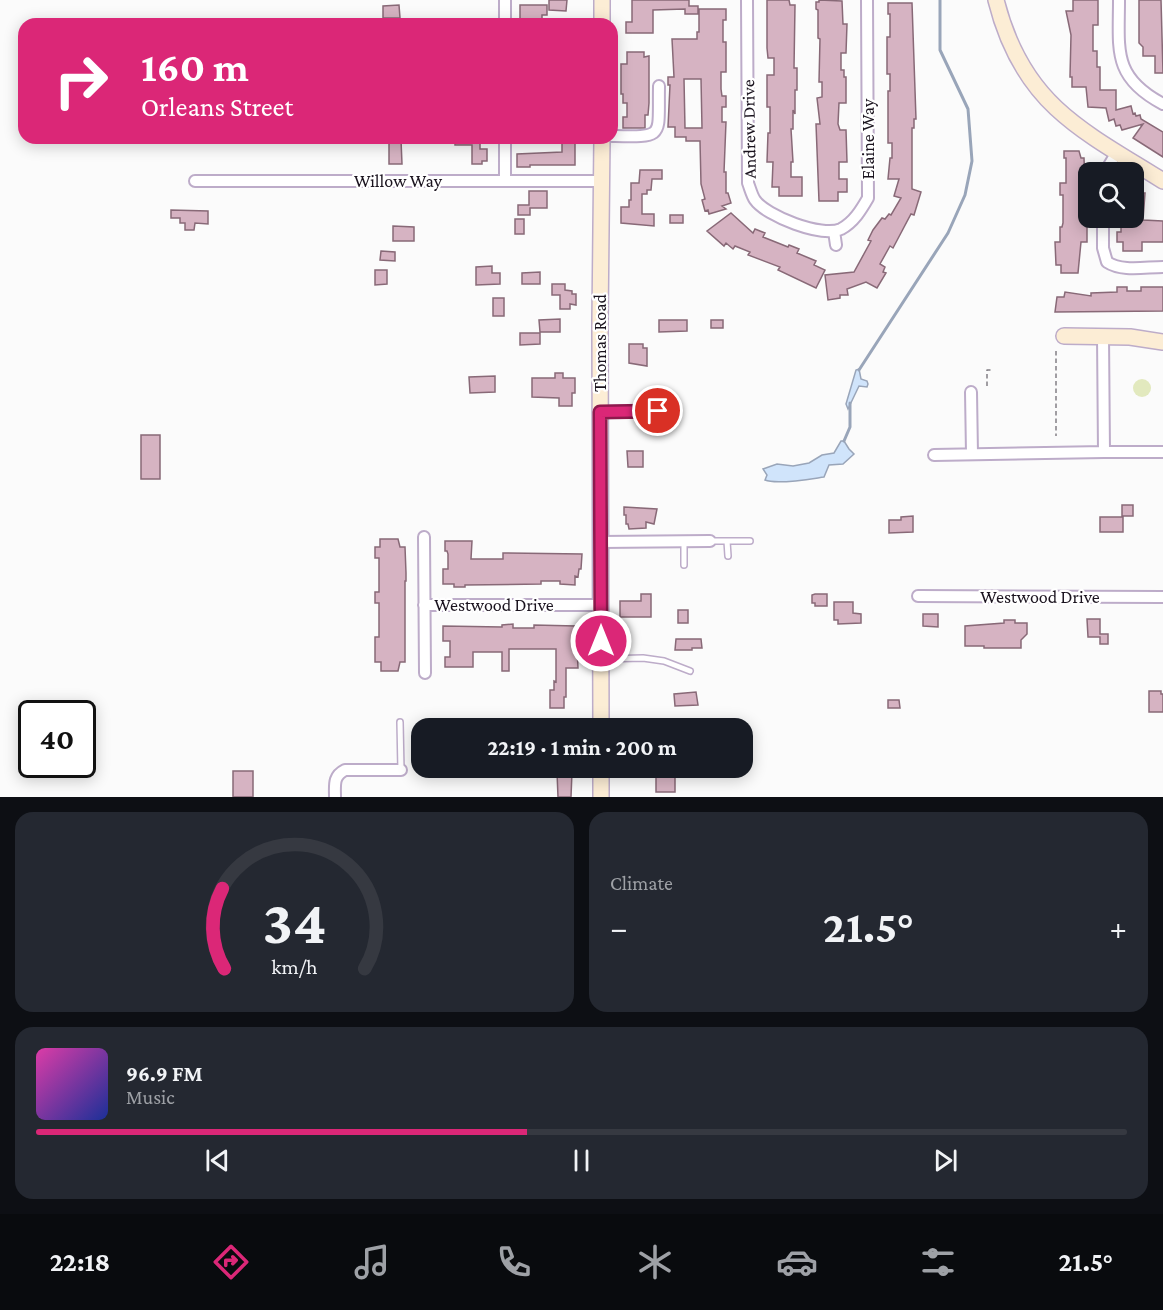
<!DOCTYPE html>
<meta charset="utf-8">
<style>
:root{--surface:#171b24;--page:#242831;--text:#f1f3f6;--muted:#9ea1a6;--line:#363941;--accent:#db2777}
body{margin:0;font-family:"Crimson Pro",serif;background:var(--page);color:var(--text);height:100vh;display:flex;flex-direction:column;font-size:22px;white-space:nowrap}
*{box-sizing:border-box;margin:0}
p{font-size:20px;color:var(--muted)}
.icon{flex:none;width:33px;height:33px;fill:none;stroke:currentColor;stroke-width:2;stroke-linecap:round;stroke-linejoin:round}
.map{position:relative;height:797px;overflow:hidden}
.side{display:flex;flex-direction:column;gap:15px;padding:15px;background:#0d0f14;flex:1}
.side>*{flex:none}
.guide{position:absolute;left:18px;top:18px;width:600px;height:126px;border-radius:18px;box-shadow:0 3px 15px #0003;background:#db2777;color:#fff;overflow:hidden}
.fabs{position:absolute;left:1078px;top:162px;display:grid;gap:12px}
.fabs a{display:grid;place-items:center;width:66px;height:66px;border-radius:12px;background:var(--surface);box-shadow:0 3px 15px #0003;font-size:30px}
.speed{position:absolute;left:18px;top:700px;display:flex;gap:12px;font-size:30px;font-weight:700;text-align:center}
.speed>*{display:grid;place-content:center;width:78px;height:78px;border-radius:50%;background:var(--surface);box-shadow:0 3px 15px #0003;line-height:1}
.speed .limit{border:3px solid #111;border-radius:9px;background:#fff;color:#111}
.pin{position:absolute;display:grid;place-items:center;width:51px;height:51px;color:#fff;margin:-26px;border:3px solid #fff;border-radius:50%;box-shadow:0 2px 6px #0007}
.me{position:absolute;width:66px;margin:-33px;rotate:0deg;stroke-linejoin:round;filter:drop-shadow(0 0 4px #0008)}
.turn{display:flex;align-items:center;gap:21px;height:126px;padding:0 24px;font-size:27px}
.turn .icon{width:78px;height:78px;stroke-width:2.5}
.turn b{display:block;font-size:42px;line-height:51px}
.big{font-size:45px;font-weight:700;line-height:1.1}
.side .widget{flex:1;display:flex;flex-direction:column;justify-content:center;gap:9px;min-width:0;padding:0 21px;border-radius:18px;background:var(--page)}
.side .dial{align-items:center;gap:0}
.dial svg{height:156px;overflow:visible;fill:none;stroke:var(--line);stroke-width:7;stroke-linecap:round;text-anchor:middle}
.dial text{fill:var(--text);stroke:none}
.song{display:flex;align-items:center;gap:18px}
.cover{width:72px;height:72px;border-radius:9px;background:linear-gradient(135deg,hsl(320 70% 55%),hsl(230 70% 35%))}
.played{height:6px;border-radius:3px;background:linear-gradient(90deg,var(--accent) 45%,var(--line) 45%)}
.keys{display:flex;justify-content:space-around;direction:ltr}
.heat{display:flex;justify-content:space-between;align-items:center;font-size:33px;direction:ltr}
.side .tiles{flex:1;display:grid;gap:15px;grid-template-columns:1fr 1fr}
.widget:last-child{grid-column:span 2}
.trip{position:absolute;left:411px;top:718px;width:342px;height:60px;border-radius:18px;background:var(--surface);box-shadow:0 3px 15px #0003;font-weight:700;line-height:60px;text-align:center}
.dock{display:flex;height:96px;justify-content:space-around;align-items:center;background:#090b0e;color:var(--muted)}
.dock .icon{width:42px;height:42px}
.dock .active{color:var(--accent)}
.dock b{font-size:27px;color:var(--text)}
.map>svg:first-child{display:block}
</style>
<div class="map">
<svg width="1163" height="797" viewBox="0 0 1163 797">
<rect width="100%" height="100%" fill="#fbfbfb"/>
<path fill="#e2e9be" d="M1133 388a9 9 0 1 1 18 0a9 9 0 1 1-18 0Z"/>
<path fill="#d0e4fb" stroke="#99a5b9" stroke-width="1.5" d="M859,369l2,10 6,2 1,3 -1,3 -8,-1 -11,23 -2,-5 10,-34z
M841,441h3l5,8 5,5 -11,10 -14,1 -5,12c-14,2 -47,8 -59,3l2,-5 -4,-6 14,-5 16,2 16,-3 13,-8 12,-2z"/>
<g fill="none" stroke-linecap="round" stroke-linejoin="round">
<path stroke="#99a5b9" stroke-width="3" d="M859,370l89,-137 17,-38 7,-34 -4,-52 -28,-59v-50
M844,441l6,-14v-24"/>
</g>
<path fill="#d6b3c2" stroke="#886977" stroke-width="1.5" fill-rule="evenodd" d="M549,0h18l-1,11 -17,-1z
M632,0h57v6h9v8h-13v-5l-32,1v23h-27v-11h6z
M767,0h22l1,5h5l-1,63h3v22h-2v24l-2,-4v19h-2l2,33h-2v15h11v19h-23v-9h-7l1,-25h-6l1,-29h2v-26h-3v-32h7v-17h-6l-1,-10z
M819,0l23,1 1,23h4l-1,29h-5v17h3v7h2v26h-7l-1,21 2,6h6l1,32h-8v17h8v13h-9v9h-19l-3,-77h4l-3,-26 5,-1v-15h-3l1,-43 -2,-1v-28l-2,-1v-7h3z
M1073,0h25v25h-5v26h4v16h3v23h16v20l15,-4 2,8 2,-1 1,3 4,-1 1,4 22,13v25l-30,-19 10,-14 -21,6 -2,-5 -4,1 -2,-7 -5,2 -3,-13 -18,-1 -2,-20h-14v-10h-2l1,-42 -5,-24h7z
M1139,0h22l2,73h-8v-17h-12v-9l-4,-4z
M888,3h24l4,116h-2v9h-2v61l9,3 -7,23 -3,-1 -18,34 -3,-2 -10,18 5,3 -2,5 3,1 -9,15 -11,-6 -19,7 1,6h-8v3l-12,2 -3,-25 29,-3 17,-31 -3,-1 5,-10 9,-12 3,1 4,-5 2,1 10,-17 -7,-2 5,-17h-11l2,-21h2v-15h-4v-52h2v-17h-3v-37h3v-23h-2z
M399,5l1,13h-17v-12z
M520,5h27v10h-5v9h-22z
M699,9h27v11h-3v22h3v30h-5v17l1,7h4v11h-4v15h4l-2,50h2v21h2l3,10 -9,3 4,3 -17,5 -1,-4 -3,1 -3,-11 3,-1 -4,-15 -1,-43h-14v-4h-11v-10h-7l2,-42h-2v-8h6l-2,-38h25v-7h2zM684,79h17l1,49h-17z
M627,52h17v5l5,-1v47l-1,12h-3v13h-22v-11h4v-14h-4v-9h-2v-30h6z
M455,138h25v11h7v12h-5v3h-10v-19h-17z
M389,140h12l1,24h-13z
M562,142l13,1v22h-45v2h-13v-13l45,-2z
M1064,151h15l2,7h3l1,27h2v57h-6l-3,31h-17v-8h-5l-1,-23h5v-15h2l1,-4v-28h-3v-12h6v-25h-2z
M640,170h22v9h-10l-1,11h-4v4h-5v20h12v12l-33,-3v-16h8v-7h2v-17h8z
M529,191h18v17h-17v7h-12v-10h11z
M1134,193h11l-2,27 20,1v21h-21v9h-19v-9h-6v-10h4v-14h13z
M171,210l37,1v13l-13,-1 -1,7h-9v-7h-5v-5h-9z
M731,213l22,20 2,-4 10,4 -2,4 25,10 1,-2 10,4 -2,4 19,8 -2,4 11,5 -9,18 -38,-18 2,-3 -32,-12 2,-3 -15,-6 -2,3 -7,-6 -2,3 -17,-15z
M670,215h13v8h-13z
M515,219h9v15h-9z
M393,226l21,1v14h-21z
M381,251l14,1v9l-15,-1z
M492,266v7h8v11l-24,1v-18z
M375,270h12v14l-12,1z
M540,272v12h-18v-11z
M552,284h13v6l7,1v3h4v11l-6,-1v5h-10v-14h-8z
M1117,287h10v4h14v-4h22v24l-108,1 2,-15h7l1,-5 26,4v-3l26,-1z
M493,298h11v18h-11z
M560,319v13h-20l-1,-12z
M659,320h28v11l-28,1z
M711,320h12v8h-12z
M520,333h20v11l-20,1z
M629,344h14v4h4v18l-18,-3z
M555,373h8v5h12v15h-3v13h-13v-8l-27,-1v-19h23z
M495,376v16l-25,1 -1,-16z
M141,435h19v44h-19z
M627,451h16v16h-15z
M1122,505h11v11h-11z
M624,507l33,2 -3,15 -8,-2v6l-17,1 -1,-5h-2v-9h-2z
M913,516v16l-24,1v-13h12v-3z
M1100,517h23v15h-23z
M380,539h18l2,8h5l1,26v8h-1v81h-5l-2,9h-17v-9h-6v-25h4v-34h-4v-11h4v-34h-4v-11h5z
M445,541h27l-1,18h32v-6l79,1 -1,15h-2l-1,8 -3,-1v9l-15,-1v-3h-19v3l-76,1v2h-11v-3h-11v-15h5v-15l-1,-3h-2z
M641,594h10v23h-31v-16h21z
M815,594h12v12h-12v-3h-3v-8z
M834,602h19v11l8,1v9l-23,1v-4h-4z
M678,610h10v13h-10z
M923,614h15v13l-15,-1z
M1087,619h13v15h8v10h-8v-7h-12z
M1004,620h11v3h12v11l-6,6v8h-37v-2h-19v-20l39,-3z
M513,624v4h21v-3l42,1 2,42h-12v29h-2v11h-14v-18h4v-9l2,1v-33h-47v22h-7v-19h-29v15h-28v-10h5v-16h-7v-15l59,1v-2z
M676,639h25l1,9h-10v2h-17z
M1149,691h12v3h2v18h-14z
M696,692l2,13 -23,1 -1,-12z
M888,700h11l1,8h-12z
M497,719h9l1,9h-10z
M656,768h19v24h-19z
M233,771h20v26h-20z
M557,772h15l-1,25h-13z"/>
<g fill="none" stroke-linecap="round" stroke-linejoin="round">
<g stroke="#bdacc9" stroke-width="8">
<path id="lane" d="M684,541v24
M710,541h40
M727,541l1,15
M602,659l41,-1 21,3 26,10
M400,722l1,48"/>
</g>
<g stroke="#bdacc9" stroke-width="14">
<path id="street" d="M505,0v24
M747,0l1,183c2,5 4,13 7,17 11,16 67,38 86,29 13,-7 20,-19 27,-31l-1,-198
M1119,0c0,50 -7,77 44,104
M612,136c54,1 46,2 47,-50
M505,138v42
M1105,172l12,-20
M195,181h407
M1103,218v30l4,14c15,10 38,5 56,5
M834,231l2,14
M1103,336l1,116h59
M971,392l1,62
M600,412l58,-1
M934,455l170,-3
M424,537l1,136
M601,542l109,-1
M918,596l245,1
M424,605h177
M335,797c0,-12 -2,-21 10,-27h56"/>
</g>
<g stroke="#bdacc9" stroke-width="18">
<path id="secondary" d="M602,0v24
M996,0c10,40 29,79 60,108 31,29 71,50 107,73
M1064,336l66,1 33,5
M601,729l-1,-408 2,-183
M601,768v29"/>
</g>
<path stroke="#837f85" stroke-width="1.5" stroke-dasharray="4.5 3" stroke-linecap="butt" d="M1056,351v85
M987,386v-16h5"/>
<use href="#lane" stroke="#fff" stroke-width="5"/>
<use href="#street" stroke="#fff" stroke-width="10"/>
<use href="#secondary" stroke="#fcedd5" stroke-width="15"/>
</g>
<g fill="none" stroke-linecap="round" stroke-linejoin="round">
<g stroke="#8e194d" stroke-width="15">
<path id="route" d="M601,641l-1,-229 58,-1"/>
</g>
<use href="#route" stroke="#db2777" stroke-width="10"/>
</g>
<g text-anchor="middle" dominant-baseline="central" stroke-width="4.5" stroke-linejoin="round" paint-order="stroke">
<g font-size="18" fill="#1a131e" stroke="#fff">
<text transform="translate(749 129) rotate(-91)">Andrew Drive</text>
<text transform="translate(868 139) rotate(-90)">Elaine Way</text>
<text x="398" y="181">Willow Way</text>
<text transform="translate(600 343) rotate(-90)">Thomas Road</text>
<text x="1040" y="597">Westwood Drive</text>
<text x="494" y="605">Westwood Drive</text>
</g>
</g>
</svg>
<div class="fabs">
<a><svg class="icon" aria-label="search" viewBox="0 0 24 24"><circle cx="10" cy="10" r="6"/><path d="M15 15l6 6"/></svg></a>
</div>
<div class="speed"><div class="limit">40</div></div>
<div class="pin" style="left:658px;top:411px;background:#d93025"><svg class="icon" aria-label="arrive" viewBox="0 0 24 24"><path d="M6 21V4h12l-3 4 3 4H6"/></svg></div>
<svg class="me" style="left:601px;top:641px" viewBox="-20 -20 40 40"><circle r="17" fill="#db2777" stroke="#fff" stroke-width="3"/><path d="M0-11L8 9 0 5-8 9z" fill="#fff"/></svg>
<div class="trip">22:19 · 1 min · 200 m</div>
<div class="guide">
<div class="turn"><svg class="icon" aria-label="right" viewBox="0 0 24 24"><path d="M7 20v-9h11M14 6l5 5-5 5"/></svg><div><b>160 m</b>Orleans Street</div></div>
</div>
</div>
<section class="side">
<div class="tiles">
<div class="widget dial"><svg viewBox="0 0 100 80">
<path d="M14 69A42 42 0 1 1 86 69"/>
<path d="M14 69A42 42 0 0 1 13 28" stroke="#db2777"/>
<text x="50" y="56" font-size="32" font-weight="700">34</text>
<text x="50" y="72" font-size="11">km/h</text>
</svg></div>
<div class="widget"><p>Climate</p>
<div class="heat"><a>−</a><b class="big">21.5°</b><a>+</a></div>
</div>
<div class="widget">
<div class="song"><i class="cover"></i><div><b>96.9 FM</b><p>Music</p></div></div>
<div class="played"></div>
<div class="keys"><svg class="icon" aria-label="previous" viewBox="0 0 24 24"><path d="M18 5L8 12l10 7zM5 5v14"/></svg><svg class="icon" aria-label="pause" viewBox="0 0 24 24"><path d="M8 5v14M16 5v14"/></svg><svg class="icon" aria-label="next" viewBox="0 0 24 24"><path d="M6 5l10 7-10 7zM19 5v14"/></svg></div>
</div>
</div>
</section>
<nav class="dock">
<b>22:18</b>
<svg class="icon active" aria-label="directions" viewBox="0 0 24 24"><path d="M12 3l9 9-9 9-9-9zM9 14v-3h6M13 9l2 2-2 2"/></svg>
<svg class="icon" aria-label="music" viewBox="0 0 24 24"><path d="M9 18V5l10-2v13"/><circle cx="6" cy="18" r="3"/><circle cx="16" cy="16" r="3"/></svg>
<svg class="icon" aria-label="phone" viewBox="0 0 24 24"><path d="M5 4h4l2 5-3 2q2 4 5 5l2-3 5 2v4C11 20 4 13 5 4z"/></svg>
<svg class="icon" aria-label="climate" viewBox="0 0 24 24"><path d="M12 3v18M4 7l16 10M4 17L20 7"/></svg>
<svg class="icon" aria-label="car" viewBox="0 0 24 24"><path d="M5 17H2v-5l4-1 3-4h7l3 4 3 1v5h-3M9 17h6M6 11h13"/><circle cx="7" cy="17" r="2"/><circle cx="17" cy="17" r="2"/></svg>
<svg class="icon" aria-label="filters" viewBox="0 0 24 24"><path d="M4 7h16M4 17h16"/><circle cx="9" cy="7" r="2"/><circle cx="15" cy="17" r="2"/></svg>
<b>21.5°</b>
</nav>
